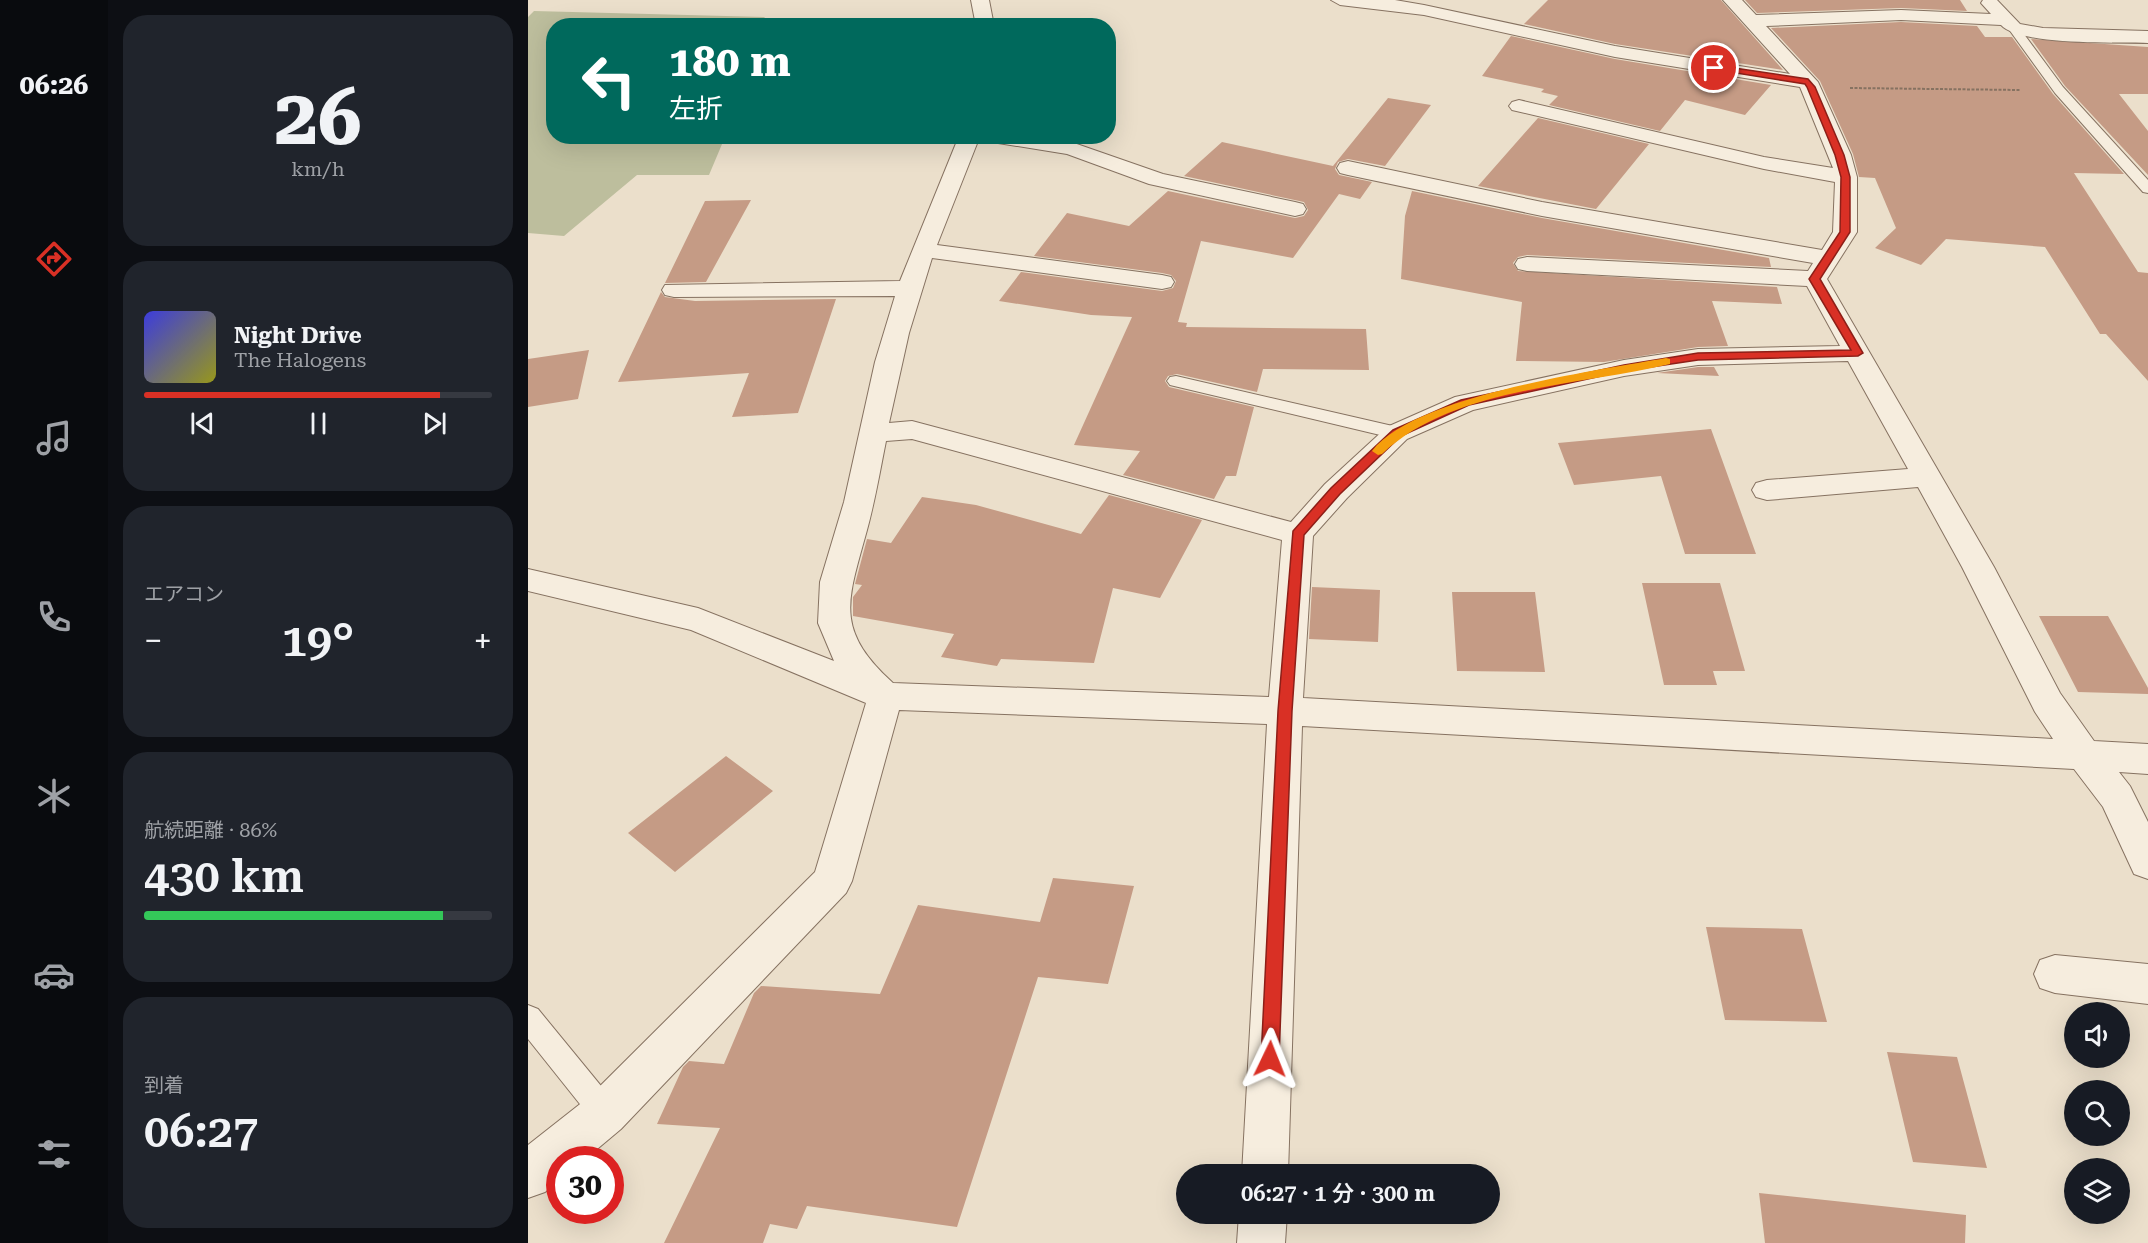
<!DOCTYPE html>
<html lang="ja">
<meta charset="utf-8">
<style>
:root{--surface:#171b24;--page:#20242c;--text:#f1f3f6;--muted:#9ea1a6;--line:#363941;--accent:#d93025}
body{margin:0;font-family:"Roboto Serif","Noto Sans JP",serif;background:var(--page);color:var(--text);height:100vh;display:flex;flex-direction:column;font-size:22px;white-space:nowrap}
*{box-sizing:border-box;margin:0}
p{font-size:20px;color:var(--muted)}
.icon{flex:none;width:33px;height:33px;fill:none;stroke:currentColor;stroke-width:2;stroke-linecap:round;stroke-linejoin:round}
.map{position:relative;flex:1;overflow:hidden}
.details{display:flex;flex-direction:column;gap:15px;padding:15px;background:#0d0f14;width:420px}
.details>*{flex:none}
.hud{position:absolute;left:18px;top:18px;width:570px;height:126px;border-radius:24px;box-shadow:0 6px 24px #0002;background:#00695c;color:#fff;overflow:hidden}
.buttons{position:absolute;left:1536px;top:1002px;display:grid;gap:12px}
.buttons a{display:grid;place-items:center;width:66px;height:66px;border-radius:50%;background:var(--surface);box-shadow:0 6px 24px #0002;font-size:30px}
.speed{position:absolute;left:18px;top:1146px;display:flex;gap:12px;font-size:30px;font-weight:700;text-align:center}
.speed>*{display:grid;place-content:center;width:78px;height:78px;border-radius:50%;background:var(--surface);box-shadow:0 6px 24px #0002;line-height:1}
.speed .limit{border:9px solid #d22;background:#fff;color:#111}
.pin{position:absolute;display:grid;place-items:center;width:51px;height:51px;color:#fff;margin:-26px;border:3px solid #fff;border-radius:50%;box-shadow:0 2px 6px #0007}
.me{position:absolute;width:66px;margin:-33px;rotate:2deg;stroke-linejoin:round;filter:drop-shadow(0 0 4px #0008)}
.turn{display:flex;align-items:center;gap:21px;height:126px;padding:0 24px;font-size:27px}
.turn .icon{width:78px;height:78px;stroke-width:2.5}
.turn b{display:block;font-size:42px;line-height:51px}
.big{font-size:45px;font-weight:600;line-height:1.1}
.details .tile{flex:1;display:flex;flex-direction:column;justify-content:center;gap:9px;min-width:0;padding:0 21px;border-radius:24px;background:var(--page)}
.details .dial{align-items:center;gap:0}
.dial b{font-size:78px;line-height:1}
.song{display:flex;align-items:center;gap:18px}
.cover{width:72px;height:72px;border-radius:9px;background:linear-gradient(135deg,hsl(240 70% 55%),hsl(60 70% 35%))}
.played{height:6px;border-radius:3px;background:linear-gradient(90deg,var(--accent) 85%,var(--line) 85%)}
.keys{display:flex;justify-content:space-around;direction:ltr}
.heat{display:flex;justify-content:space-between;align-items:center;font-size:33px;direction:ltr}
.charge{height:9px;border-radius:4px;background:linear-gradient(90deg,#34c759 86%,var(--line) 0)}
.trip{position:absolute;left:648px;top:1164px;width:324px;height:60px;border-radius:30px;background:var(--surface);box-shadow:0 6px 24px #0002;font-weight:600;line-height:60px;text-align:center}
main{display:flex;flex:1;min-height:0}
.menu{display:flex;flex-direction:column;width:108px;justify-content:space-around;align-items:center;background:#090b0e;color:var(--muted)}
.menu .icon{width:42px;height:42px}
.menu .on{color:var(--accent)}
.menu b{font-size:27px;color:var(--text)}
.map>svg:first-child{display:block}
</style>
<main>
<nav class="menu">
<b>06:26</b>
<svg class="icon on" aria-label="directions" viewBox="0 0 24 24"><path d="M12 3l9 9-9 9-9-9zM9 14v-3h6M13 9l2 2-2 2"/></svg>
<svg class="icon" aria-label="music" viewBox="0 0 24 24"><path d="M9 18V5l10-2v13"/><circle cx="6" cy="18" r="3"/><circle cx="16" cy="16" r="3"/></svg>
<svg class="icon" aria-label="phone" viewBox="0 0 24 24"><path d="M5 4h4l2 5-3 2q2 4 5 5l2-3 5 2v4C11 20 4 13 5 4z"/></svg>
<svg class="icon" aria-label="climate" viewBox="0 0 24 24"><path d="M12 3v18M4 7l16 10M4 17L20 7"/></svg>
<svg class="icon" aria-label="car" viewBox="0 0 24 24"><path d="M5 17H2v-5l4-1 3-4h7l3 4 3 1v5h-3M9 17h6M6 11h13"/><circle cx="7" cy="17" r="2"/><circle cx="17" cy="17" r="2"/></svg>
<svg class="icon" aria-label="filters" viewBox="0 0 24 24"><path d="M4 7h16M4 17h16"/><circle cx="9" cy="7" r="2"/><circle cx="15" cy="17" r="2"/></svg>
</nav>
<section class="details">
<div class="tile dial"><b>26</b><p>km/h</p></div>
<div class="tile">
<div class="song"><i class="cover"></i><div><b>Night Drive</b><p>The Halogens</p></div></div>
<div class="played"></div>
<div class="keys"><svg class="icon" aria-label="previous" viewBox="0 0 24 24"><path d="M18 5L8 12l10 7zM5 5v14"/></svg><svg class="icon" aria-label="pause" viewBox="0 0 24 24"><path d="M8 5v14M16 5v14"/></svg><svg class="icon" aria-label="next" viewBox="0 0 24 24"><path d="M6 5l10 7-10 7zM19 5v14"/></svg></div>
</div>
<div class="tile"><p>エアコン</p>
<div class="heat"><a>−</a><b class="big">19°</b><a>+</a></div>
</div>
<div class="tile"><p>航続距離 · 86%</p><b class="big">430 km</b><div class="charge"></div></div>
<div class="tile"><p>到着</p><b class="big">06:27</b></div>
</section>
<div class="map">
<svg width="1620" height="1243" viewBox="0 0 1620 1243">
<rect width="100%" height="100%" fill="#ebdfcb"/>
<path fill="#bdbe9d" d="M6,11l231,6 -8,9h-203v110l171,1 -16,38h-72l-73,61 -36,-3v-216z"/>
<path fill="#c59b85" d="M1020,0h173l62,70 -168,-26 -91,-20z
M1217,0h215l7,11 -66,-3 -144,5z
M1373,22l76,4 8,11h27l41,57 71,80 -50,-1 64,99 10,1v108l-42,-47h-6l-55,-87 -99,-8 -25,26 -46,-17 21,-20 -21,-50 -16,-1 -6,-23 -33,-73 -49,-53z
M983,36l104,23 156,26 -26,30 -60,-15 -25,31 -111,-26 9,-9 -17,-4 3,-3 -62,-13z
M1503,39l117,8v47h-29l29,37v44l-83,-89z
M860,98l43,7 -46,61 -37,-7 -10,3 -3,7 4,6 33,7 -12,17 -21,-5 -46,64 -92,-17 -23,81 9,1 -1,4 180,2 3,41 -106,-1 -6,23 -80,-18 -9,2 -3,5 4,6 85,20 -18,69h-10l-12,23 -91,-24 17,-24 -66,-6 58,-128 -41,-2 -92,-14 22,-29 141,19 11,-3 3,-7 -5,-6 -9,-2 -128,-17 33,-43 62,13 39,-35 127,27 9,-2 4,-6 -4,-8 -120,-26 38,-34 111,24z
M1010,118l111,26 -53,65 -118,-23z
M884,191l130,27 227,40 2,9 -244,-12 -9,2 -5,6 5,8 259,16 5,17 -70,-3 16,45 -30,1 -94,15 -88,-1 6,-59 -121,-23 4,-63z
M223,200l-45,82 -41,1 40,-82z
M133,292l4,5 30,4 141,-2 -38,114 -66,4 17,-44 -131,9z
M61,350l-11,49 -50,8v-48z
M1170,367h16l5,9 -62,-3z
M1183,429l45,125h-71l-24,-78 -87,9 -16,-42z
M581,495l93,25 -42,78 -47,-10 -19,75 -93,-4 -4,7 -56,-9 13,-23 -101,-18v-19l9,-12 -7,-1 12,-45 24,4 31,-46 54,8 105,29z
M1114,583h78l25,88h-32l4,14h-53z
M784,587l68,3 -2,52 -69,-3z
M924,592h83l10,80 -88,-1z
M1511,616h69l40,72v6l-70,-2z
M198,756l47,35 -98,81 -47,-39z
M525,878l81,8 -26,98 -70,-7 -81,250 -150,-21 -10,23 -27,-5 -7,19h-99l56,-115 -63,-4 26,-57 6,-6 35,3 30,-71 7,-7 119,8 38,-89 122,17z
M1178,927l96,2 25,93 -102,-2z
M1359,1052l70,5 30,111 -74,-6z
M1231,1193l207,22 -1,28h-200z"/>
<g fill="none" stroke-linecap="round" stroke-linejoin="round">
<g stroke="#867261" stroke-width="2">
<path id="service" d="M1482,26h8l45,61 85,93v13l-5,-1 -88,-99 -47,-65z
M648,376l221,51 9,6 -9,6 -227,-54 -3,-4 3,-4z
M0,1005l10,4 77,94 4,10 -4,10 -10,4 -10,-4 -67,-84z"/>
</g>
<g stroke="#867261" stroke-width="2">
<path id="minor" d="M443,0h18l5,26h-18z
M803,0h64l29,5 191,41 175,28 -67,-74h19l14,15 145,-5 90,4 -10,-11 2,-3h14l23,24 23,4 105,3v12c-31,-1 -127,3 -147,-18l-100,-5 -135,6 52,56 33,73 6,22v55l-30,47 167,288 66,126 34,48 54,3v30l-29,-2 11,14 18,36v57l-14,-5 -31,-67 -29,-38 -772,-43 -14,448h-46l25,-450 -368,-14 -47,171 -6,12 -225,236 -37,31h-24v19l-15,13 -17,6v-53l61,-48 226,-225 51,-169 -175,-73 -163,-39v-22l170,39 136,53 -16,-38 2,-41 24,-80 31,-140 20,-66 -221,1 -9,-2 -3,-5 3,-5 235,-4 59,-145h21l-43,109 225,30 9,2 3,5 -3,5 -9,2 -230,-31 -23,75 -20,90 23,-2 379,101 34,-38 62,-57 68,-30 169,-37 74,-11 142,-3 -33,-60 -280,-15 -9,-2 -3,-5 3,-5 9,-2 281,14 5,-8 -271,-47 -194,-41 -8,-2 -3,-5 3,-5 8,-2 194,41 280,48 11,-18 2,-50 -71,-13 -252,-59 -3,-4 3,-4 7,-2 245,57 69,11 -33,-81 -185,-30 -191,-42 -84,-10zM1320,361l60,108 -141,11 -11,3 -4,7 4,7 11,3 151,-13 44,80 73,145 18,27 -750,-41 10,-162 34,-38 60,-59 66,-29 151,-34 74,-11zM384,439l370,101 -13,157 -376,-14c-60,-54 -45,-83 -26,-153 8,-29 13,-59 19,-89z
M454,136h55l34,6 92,32 132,28 8,2 3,5 -3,5 -8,2 -146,-32 -82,-30 -75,-12z
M1527,955l93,9v40l-93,-11 -15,-5 -6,-14 6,-14z
M711,1214h48l-2,29h-48z"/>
</g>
<path stroke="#867261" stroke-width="2" stroke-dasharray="3 1.5" stroke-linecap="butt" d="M1322,88l170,2"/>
<use href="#service" fill="#f6edde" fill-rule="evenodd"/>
<use href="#minor" fill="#f6edde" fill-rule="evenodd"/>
</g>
<path fill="#d93025" stroke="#8d1f18" stroke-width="1.5" d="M1186,65l94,14 7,8 29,68 6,22v55l-30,47 43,74 -5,3 -160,4 -74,11 -155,34 -68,31 -61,58 -36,41 -12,176 -13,348 -3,6 -6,2 -6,-2 -3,-6 17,-348 15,-180 38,-43 62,-58 68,-30 163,-35 74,-12 153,-3 -42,-71 31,-47 1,-55 -6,-22 -28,-68 -2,-3 -94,-15z"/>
<path fill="#f59e0b" d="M1138,358l4,1v5c-91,22 -217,23 -288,90l-4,1 -6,-4c43,-56 223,-80 294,-93z"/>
</svg>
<div class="buttons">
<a><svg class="icon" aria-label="sound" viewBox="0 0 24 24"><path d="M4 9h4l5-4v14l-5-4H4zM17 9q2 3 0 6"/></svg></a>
<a><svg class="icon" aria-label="search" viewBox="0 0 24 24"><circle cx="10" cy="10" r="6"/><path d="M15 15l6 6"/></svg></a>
<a><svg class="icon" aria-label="layers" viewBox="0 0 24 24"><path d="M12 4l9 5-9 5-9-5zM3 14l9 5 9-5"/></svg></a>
</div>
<div class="speed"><div class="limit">30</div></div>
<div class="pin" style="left:1186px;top:68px;background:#d93025"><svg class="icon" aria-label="arrive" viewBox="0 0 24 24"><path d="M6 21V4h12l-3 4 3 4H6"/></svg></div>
<svg class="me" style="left:742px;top:1059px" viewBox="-20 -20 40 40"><path d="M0-17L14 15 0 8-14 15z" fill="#d93025" stroke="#fff" stroke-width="4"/></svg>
<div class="trip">06:27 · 1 分 · 300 m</div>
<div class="hud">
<div class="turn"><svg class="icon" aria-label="left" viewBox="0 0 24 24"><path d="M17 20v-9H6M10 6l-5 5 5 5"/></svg><div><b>180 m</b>左折</div></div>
</div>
</div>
</main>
